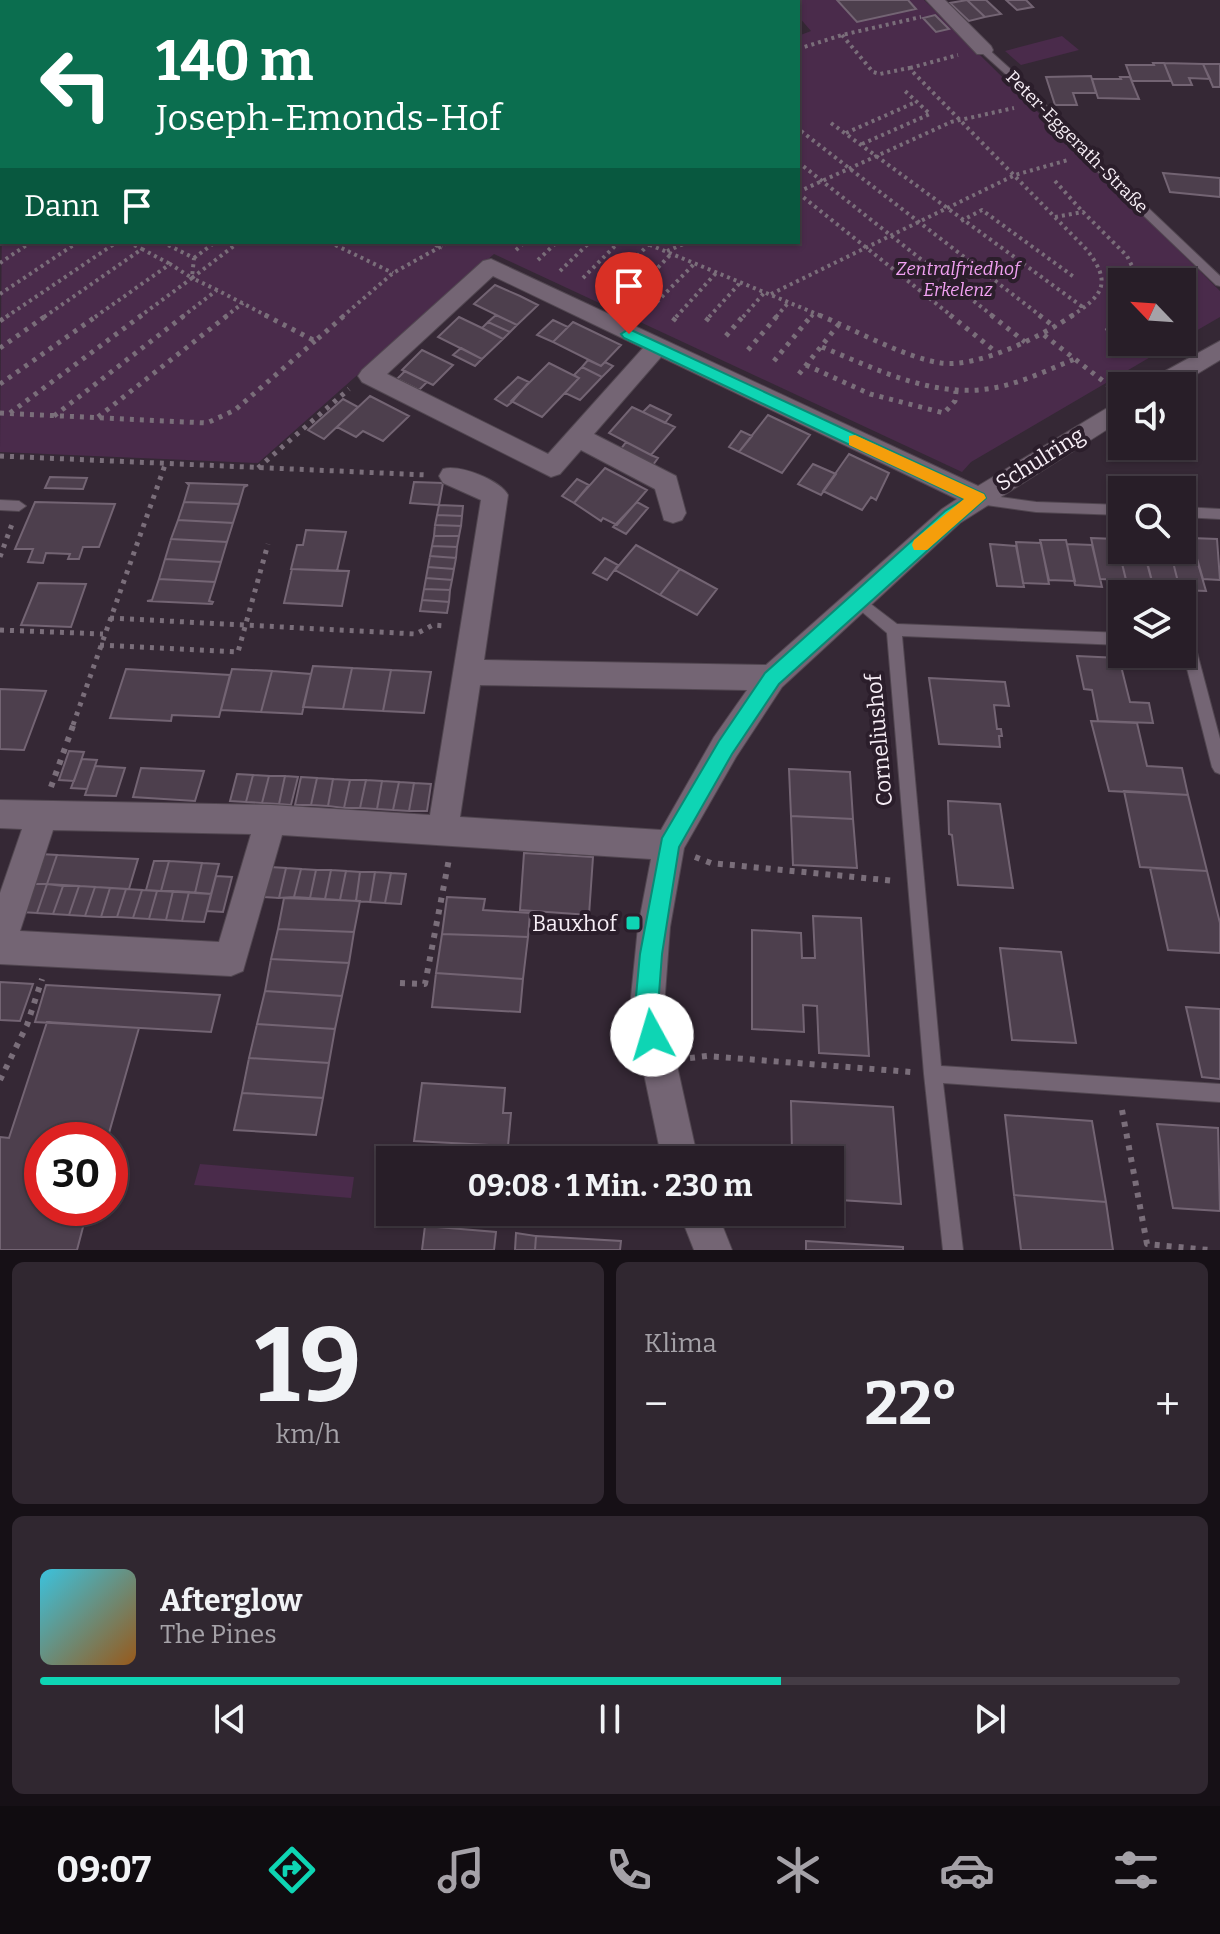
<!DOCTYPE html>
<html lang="de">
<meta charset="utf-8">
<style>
:root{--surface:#281e28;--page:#302730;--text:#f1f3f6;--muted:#a5a2a8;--line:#443c45;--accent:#0ed5b4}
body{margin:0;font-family:Bitter,serif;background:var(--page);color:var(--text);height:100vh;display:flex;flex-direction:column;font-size:30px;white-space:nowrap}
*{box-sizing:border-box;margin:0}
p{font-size:26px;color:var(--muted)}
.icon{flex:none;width:44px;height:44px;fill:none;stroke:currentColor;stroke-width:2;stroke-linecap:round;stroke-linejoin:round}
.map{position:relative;height:1250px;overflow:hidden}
.panel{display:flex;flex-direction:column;gap:12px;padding:12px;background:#161016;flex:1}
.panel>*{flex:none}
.banner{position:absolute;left:0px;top:0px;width:800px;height:244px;box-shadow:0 2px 6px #0004,0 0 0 2px var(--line);background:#0b6e4f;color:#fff;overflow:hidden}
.needle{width:52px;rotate:295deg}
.controls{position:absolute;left:1108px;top:268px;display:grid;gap:16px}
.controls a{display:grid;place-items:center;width:88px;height:88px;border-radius:0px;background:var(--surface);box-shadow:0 2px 6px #0004,0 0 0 2px var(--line);font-size:40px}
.speed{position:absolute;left:24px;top:1122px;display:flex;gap:16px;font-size:40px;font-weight:700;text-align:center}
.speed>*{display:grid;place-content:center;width:104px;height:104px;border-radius:50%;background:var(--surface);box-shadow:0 2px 6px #0004,0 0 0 2px var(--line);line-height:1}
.speed .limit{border:12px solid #d22;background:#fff;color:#111}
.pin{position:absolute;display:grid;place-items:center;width:68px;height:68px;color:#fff;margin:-82px -34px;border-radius:50% 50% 50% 0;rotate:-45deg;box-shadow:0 0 8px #0007}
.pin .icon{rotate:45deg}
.me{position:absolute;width:88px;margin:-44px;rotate:354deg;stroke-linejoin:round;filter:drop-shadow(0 0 6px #0008)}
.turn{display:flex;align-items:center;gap:28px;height:168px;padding:0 24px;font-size:36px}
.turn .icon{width:104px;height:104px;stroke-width:2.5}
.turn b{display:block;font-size:56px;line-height:68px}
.then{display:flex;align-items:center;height:76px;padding:0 24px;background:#0003;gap:16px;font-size:30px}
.big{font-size:60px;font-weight:700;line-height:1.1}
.panel .tile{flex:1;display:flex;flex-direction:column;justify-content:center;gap:12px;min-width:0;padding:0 28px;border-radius:12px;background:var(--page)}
.panel .dial{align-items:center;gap:0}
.dial b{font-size:104px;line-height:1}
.song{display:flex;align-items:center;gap:24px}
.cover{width:96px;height:96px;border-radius:12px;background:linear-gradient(135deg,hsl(190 70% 55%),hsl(30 70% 35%))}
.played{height:8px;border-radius:4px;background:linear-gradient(90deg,var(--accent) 65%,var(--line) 65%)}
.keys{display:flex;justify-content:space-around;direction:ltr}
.heat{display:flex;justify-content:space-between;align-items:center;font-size:44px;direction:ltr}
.panel .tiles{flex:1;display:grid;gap:12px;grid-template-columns:1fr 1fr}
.tile:last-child{grid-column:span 2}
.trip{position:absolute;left:376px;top:1146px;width:468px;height:80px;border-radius:0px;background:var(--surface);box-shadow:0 2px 6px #0004,0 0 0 2px var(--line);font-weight:700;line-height:80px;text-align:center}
.dock{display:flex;height:128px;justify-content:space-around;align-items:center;background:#100c10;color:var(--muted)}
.dock .icon{width:56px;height:56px}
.dock .current{color:var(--accent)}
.dock b{font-size:36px;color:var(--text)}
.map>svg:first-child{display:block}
</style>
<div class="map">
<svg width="1220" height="1250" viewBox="0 0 1220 1250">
<rect width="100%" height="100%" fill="#352835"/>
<path fill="#402e40" d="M0,0h246l-244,2 -2,188z"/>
<path fill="#4a2b4b" d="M784,0h140l296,291v26l-38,22v-57h-60v60h54l-205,120 -9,10 -468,-218 -236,209 -258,-11 2,-243v33h796v-206l13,-5 -13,-15v-14z
M1062,36l17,14 -58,15 -16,-14z
M200,1164l154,13 -3,21 -157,-13z"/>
<path fill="#4d3f4d" stroke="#736473" stroke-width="2" d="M20,0h71l1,2h-75z
M837,0h71l8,9 -59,13z
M967,0h19l15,14 -16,3z
M967,0l18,17 -16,4 -19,-18z
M1006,0h20l7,7 -16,3z
M935,15l14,14 -13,3 -13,-14z
M1153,63h11l7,18h-39l-6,-16h28z
M1164,63l39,1 7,15 -21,-1 3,7h-19z
M1203,64h17v23h-7z
M1091,76l5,17h-23l4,12h-22l-9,-28z
M1120,77h10l9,22 -41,-1 -6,-19h29z
M1163,173l57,5v19l-50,-5z
M495,285l25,11 18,9 -21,20 -43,-21z
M496,315l21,10 -7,7 -22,-10z
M459,317l23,11 21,11 -21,20 -44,-22z
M553,320l15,7 -15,15 -16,-7z
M488,322l22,10 -7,7 -21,-11z
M573,322l48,23 -20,21 -48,-24z
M461,348l21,11 -7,7 -22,-11z
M422,350l31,15 -20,20 -31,-15z
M588,360l13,6 4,-4 8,4 -11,11 -20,-10z
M549,363l30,15 -37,39 -31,-16z
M582,367l20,10 -22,23 -15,-7 14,-15 -5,-3z
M405,371l22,11 -8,8 -22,-11z
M518,377l11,5 -17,20 -5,4 -12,-7z
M370,396l39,20 -26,25 -20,-10 -7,6 -19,-10z
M343,399l15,8 -34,32 -16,-9z
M650,405l21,10 -6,8 -22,-11z
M632,407l43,20 -24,28 -42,-22z
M768,415l42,20 -28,38 -43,-21z
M741,431l11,5 -13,16 -10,-5z
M626,442l25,13 7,3 -5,7 -32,-16z
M849,454l40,19 -13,27 -5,-3 -9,13 -39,-19z
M813,464l23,10 -15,21 -23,-11z
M605,468l42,22 -30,35 -14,-7 -2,3 -27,-18z
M50,477l37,1 -4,11 -38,-1z
M577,479l12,6 -15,18 -12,-7z
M414,482l29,1 -4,22 -29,-2z
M187,483l61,2 -4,2 -5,17 -55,-2 5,-17z
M35,502l80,2 -16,43h-16l-4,12h-11l2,-5 -24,-1 -3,10 -15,-1 5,-13h-18z
M184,502l55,2 -6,19 -55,-3z
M637,502l11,6 -22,26 -13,-7z
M439,505l24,1 -1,10 -25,-1z
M437,515l25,1 -1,10 -26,-1z
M178,520l55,3 -6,19 -56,-3z
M435,525l26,1 -2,10h-25z
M306,530l40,2 -9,39 -46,-2 6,-24h6z
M434,536h25l-2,11 -25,-1z
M1091,538l25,1 10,41 -26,-1z
M1191,538l26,1 3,41 -17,-1z
M171,539l56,3 -6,20 -56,-3z
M1040,540h26l9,41 -26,-1z
M1016,542l25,1 8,41 -26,-1z
M990,544l26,2 8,41 -27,-1z
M1067,544l25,1 10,42 -27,-2z
M636,545l44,24 -20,26 -45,-25z
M432,546l25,1 -1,11 -26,-2z
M1144,550h26l9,36 -26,-1z
M1170,550h24l12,41 -26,-1z
M1119,551l25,1 11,41 -26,-1z
M430,556l26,2 -2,11 -26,-2z
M605,558l13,7 -11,15 -14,-7z
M165,559l56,3 -6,20 -56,-3z
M428,567l26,2 -2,11 -26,-2z
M292,569l57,2 -7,35 -58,-3z
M680,569l37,20 -20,26 -37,-20z
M426,578l26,2 -2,10 -26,-1z
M159,579l56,3 -6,19 4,1 -1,2 -65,-3 5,-1z
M38,583l48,1 -15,43 -50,-2z
M424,589l26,1 -1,12 -27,-2z
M422,600l27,2 -2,11 -27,-2z
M1077,656l42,2 11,44 19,1 4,20 -55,-2 -6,-31 -8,-1z
M313,666l39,2 -9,41 -40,-2z
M352,668l39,2 -8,41 -40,-2z
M126,669l104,6 -11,42 -47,-2 -1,6 -61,-3z
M232,669l40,2 -11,41 -40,-2z
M391,670l40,2 -7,41 -41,-2z
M272,671l39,3 -9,40 -41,-2z
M929,678l76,4 4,24 -15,-1 3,24h4l1,7h-3l1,11 -61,-3z
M0,689l46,2 -22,59 -24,-1z
M1091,721l46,2 10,43 35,2 6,27 -79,-4z
M69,751l15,1 -10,29 -15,-1z
M82,759l15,1 -10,29 -16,-1z
M95,766l30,2 -9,28 -31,-1z
M141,768l63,3 -9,30 -62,-4z
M789,769l61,3 3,47 -62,-3z
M237,774l16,1 -7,27 -16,-1z
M253,775l16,1 -7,27 -16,-1z
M269,776h16l-6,28 -17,-1z
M285,776l13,1 -7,28 -12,-1z
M301,777l16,1 -6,27h-16z
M317,778l16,1 -5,27 -17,-1z
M333,779l17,1 -6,28 -16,-2z
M350,780h16l-6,28h-16z
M366,780l16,1 -5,28 -17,-1z
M382,781l17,1 -6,28 -16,-1z
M399,782l15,1 -5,28 -16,-1z
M414,783l17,1 -4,27h-18z
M1124,791l64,4 19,76 -67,-4z
M948,801l52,3 13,84 -55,-3 -6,-50 -3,-1z
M791,816l62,3 4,49 -64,-3z
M524,853l69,4 -4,58 -69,-5z
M41,854l16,1 -10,29h-16z
M57,855h1l80,4 -9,30 -82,-5z
M154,861h15l-8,30 -15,-1z
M169,861l33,2 -7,30 -34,-2z
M202,863l17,1 -8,30 -16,-1z
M270,867l16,1 -7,30 -15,-1z
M286,868l15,1 -7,28 -15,1z
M1150,868l57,3 13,52v30l-52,-3z
M301,869l15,1 -6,28 -16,-1z
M316,870h15l-6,29 -15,-1z
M331,870l15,1 -6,29 -15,-1z
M346,871l14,1 -4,29 -16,-1z
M360,872h15l-5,30 -14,-1z
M375,872l16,1 -6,30 -15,-1z
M391,873l15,1 -5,30 -16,-1z
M216,876l16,1 -9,35 -16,-1z
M31,884h16l-10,29 -16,-1z
M47,884l16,2 -10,28 -16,-1z
M63,886h16l-10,29 -16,-1z
M79,886l16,1 -10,29 -16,-1z
M95,887l15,1 -9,29 -16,-1z
M110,888l16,1 -9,28h-16z
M126,889l16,1 -9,28 -16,-1z
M142,890l15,1 -8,28 -16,-1z
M157,891h16l-7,29 -17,-1z
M173,891l16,1 -7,29 -16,-1z
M189,892l22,2 -7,28 -22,-1z
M447,897l38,2 -2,11 47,3 -2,24 -86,-3z
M284,898l76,3 -6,31 -76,-3z
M813,916l48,2 8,138 -50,-3 -2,-47 -14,-1 1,27 -52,-3v-99l49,3 1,25h13z
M278,929l76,3 -5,31 -78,-4z
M442,934l86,3 -5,42 -87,-6z
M1000,948l61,4 15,91 -64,-3z
M271,959l78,4 -7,33 -77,-5z
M436,973l87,6 -3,33 -88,-5z
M0,982l33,2 -13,37 -20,-1z
M46,985l174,10 -9,37 -176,-10z
M265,991l77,5 -7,33 -78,-5z
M1186,1007l34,2v70l-18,-2z
M47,1022l92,6 -32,112h-65v68h46l-11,42h-77v-113l9,1z
M257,1024l78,5 -6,34 -80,-5z
M249,1058l80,5 -6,35 -81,-5z
M422,1083l83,5 -2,25h8l-3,33 -94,-5z
M242,1093l81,5 -7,37 -82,-5z
M791,1101l102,6 8,97 -61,-4 -2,-43 -46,-3z
M1005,1115l87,6 14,81 -92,-7z
M1157,1124l61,4 2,83 -47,-3z
M1014,1195l92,7 7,48h-92z
M425,1226l71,6 -2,18h-72z
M516,1233l20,3 -1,14h-20z
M536,1236l85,5 -1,9h-85z
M806,1241l97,6v3h-97z"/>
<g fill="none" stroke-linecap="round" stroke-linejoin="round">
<g stroke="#514650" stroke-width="2">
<path id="lane" d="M685,0h9l1,2h-9z
M981,48h6l30,27 88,92 115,109v10l-4,-1 -119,-114 -86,-92 -30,-27z
M979,494l57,8 86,3v10l-86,-3 -57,-8 -6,-5z
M0,500l19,1 7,5 -7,5 -19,-1z
M1182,507l38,2v10l-38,-2z
M859,595l38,29 225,9v12l-220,-9 39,430 279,18v18l-277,-19 20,167h-20l-19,-176 -37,-441 -33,-28 -2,-4 2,-4z
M1182,635l10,2 2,4 26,98v35l-5,-2 -3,-5 -30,-118z"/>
</g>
<g stroke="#514650" stroke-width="2">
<path id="street" d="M252,0h18l-19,2z
M926,0h19l46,46 2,4 -2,4h-14z
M2,188v14l-2,1v-14z
M491,259l487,227 144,-87v21l-162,103 -178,164 -46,70 -52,91 -14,79 -6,80 34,153h-36l-32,-153 8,-80 13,-68 -369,-24 -39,136 -12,5 -231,-12v-71l22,-64 -22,-1v-28l271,5 159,10 51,-315 -38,-17 -4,-7 4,-7c16,-5 57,11 65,26l-24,165 282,5 176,-156 15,-10 -296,-142 -67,77 82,42 10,37 -4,7 -9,3 -9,-3 -9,-31 -74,-39 -21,24 -9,3 -189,-95 -4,-6 4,-6 121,-109zM493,276l150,72 -95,106 -161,-80zM480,685l267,5 -33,47 -53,93 -201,-13zM53,830l198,4 -32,108 -199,-11z
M1220,341v19l-43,26h-31l3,-6z
M679,1212h38l15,38h-38z"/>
</g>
<path stroke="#7a6e7a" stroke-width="4" stroke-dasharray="3 4" stroke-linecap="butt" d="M842,35l31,37 7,2 29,-6 178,182c25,33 17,45 -17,67
M798,49l44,-14 79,-18
M910,68l48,-13
M831,123l253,185
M801,131l241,186
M846,133l70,-31
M862,144l68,-30 -26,-24
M798,162l196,155
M1055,181l27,30
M798,192l153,-70 63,-14
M798,193l155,124
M1055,217l28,-5 44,44 13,26
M961,221l21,-11 92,67
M128,242l14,7
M162,242l32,16 -2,19
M329,242l64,31
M429,242l13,6
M643,242l181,75
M516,250l9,-8
M667,251l21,-9
M194,258l20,-15 -3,-1
M538,260l19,-18
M0,263l31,-21
M560,271l30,-29
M192,278l47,-36
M583,278l36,-36
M608,286l41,-42
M0,294l78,-52
M771,294l244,-119 53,-15
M624,303l47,-49
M647,312l47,-48
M6,317l111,-75
M44,317l98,-68 28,15
M95,317l75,-53 22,14
M139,317l53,-39 25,12
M182,317l35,-27 52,27
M225,317l18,-14
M342,317l51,-44 56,-31
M676,317l40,-44
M709,317l31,-34
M743,317l21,-24
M776,317l12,-14
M811,317l3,-4"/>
<path stroke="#7a6e7a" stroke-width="5" stroke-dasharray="4 6" stroke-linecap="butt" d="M265,315l50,26 30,-26
M819,315c34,14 87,43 122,48 38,5 101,-27 132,-48
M950,315l46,37
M991,315l34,27
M1039,315l17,13
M0,321l9,-6
M673,321l5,-6
M706,321l5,-6
M1106,331l16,-10
M1044,335l68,53
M726,336l18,-21
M822,347c52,21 108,50 165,42 31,-4 60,-19 88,-30
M0,348l47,-33
M748,350l30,-35
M774,361l38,-46
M806,365l64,29 74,19 11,-12 1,-10
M799,374l40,-50
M0,384l98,-69
M0,413l207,10 28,-13 80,-69
M10,413l132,-98
M54,416l131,-101
M98,417l130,-102
M0,456l427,19
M258,468l91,-79
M0,557l12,-33
M110,618l306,16 17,-9 13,1
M0,630l103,4
M100,645l138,7 30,-108
M73,725l92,-260"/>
<path stroke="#7a6e7a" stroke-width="6" stroke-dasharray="5 7" stroke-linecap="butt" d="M51,787l23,-64
M695,857l16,6 184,18
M400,983l25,1 24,-125
M690,1058l17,-2 204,16
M0,1080l27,-55 15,-46
M1122,1110l25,134 62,6"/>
<use href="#lane" fill="#746574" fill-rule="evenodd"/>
<use href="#street" fill="#746574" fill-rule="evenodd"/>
</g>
<path fill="#0ed5b4" stroke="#098a75" stroke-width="2" d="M629,329l355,165 2,4 -207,186 -47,70 -53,93 -17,107 -4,53 5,28 -3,8 -8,3 -8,-3 -9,-36 5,-53 22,-116 57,-97 46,-68 180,-162 19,-12 -340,-161 -3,-4z"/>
<path fill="#f59e0b" d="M855,435l129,59 2,4 -59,52h-13l-2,-5 2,-5 50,-41 -115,-54v-9z"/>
<rect fill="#0ed5b4" stroke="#2b1e2b" stroke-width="3" x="625" y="915" width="16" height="16" rx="4"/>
<g text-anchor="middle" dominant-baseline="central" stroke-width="8" stroke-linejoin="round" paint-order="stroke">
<g font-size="18" fill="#f7eef6" stroke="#2b1e2b">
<text transform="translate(1077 142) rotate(45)">Peter-Eggerath-Straße</text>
</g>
<g font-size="18" font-style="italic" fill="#f1a1f2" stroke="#2b1e2b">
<text x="958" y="269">Zentralfriedhof<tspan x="958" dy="21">Erkelenz</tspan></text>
</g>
<g font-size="22" fill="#f7eef6" stroke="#2b1e2b">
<text transform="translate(1040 459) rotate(-32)">Schulring</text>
<text transform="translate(879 740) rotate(-95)">Corneliushof</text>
</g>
<g font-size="22" fill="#f7eef6" stroke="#2b1e2b" text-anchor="end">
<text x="617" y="923">Bauxhof</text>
</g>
</g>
</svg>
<div class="controls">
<a><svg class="needle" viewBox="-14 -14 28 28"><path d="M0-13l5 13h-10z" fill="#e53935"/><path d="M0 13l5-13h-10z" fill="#a5a2a8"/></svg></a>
<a><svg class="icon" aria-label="sound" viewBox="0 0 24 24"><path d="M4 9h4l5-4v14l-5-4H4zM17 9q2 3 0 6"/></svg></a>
<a><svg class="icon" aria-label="search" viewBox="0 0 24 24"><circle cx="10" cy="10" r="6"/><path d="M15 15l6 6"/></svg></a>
<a><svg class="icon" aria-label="layers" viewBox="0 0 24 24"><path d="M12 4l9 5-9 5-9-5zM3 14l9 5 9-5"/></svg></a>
</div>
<div class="speed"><div class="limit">30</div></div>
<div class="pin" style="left:629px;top:334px;background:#d93025"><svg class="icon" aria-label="arrive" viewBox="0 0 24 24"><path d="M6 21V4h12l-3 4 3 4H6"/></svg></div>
<svg class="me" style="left:652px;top:1035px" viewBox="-20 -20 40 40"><circle r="19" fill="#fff"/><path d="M0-13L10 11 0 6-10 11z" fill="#0ed5b4"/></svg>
<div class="trip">09:08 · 1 Min. · 230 m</div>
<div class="banner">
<div class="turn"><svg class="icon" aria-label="left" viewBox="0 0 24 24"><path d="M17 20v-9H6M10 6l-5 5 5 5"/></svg><div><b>140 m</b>Joseph-Emonds-Hof</div></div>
<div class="then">Dann<svg class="icon" aria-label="arrive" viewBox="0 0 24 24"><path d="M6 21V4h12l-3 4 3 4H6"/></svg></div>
</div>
</div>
<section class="panel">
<div class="tiles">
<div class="tile dial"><b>19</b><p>km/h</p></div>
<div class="tile"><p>Klima</p>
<div class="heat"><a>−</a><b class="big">22°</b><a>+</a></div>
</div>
<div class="tile">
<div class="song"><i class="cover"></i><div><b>Afterglow</b><p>The Pines</p></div></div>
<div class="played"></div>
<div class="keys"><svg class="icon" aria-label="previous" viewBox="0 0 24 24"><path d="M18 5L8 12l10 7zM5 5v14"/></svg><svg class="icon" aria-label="pause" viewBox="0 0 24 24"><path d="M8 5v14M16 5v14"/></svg><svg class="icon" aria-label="next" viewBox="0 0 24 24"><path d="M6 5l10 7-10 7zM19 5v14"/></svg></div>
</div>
</div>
</section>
<nav class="dock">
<b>09:07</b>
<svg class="icon current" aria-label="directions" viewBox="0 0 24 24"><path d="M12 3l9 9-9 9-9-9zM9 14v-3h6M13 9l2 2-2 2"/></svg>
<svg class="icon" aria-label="music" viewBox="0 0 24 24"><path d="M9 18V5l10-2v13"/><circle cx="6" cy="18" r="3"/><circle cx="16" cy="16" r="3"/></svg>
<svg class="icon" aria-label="phone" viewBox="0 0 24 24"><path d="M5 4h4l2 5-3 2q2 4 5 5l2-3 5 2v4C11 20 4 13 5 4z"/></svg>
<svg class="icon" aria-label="climate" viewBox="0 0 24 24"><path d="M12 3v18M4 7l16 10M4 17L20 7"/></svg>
<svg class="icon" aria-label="car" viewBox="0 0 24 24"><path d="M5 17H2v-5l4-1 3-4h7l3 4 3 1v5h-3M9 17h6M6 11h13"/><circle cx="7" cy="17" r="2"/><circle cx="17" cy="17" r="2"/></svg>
<svg class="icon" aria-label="filters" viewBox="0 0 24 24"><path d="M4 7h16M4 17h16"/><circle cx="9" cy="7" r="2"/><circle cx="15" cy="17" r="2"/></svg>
</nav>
